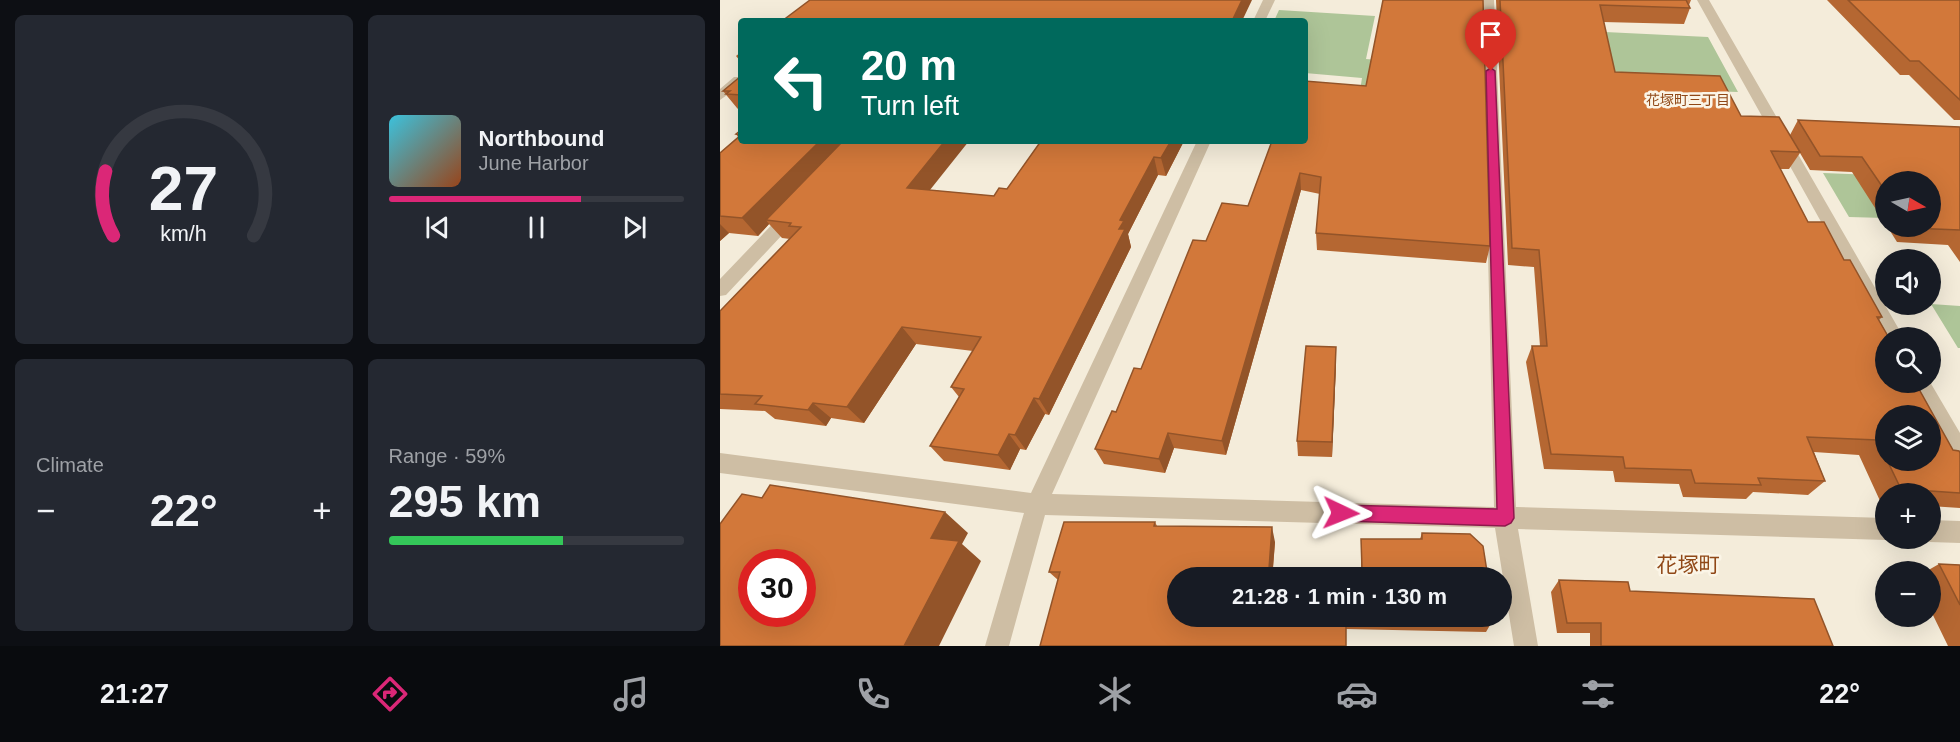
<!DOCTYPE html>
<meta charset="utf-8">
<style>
:root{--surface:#171b24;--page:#242831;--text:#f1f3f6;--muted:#9ea1a6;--line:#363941;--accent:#db2777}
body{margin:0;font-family:Helvetica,"Noto Sans JP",sans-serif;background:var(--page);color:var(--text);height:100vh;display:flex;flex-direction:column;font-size:22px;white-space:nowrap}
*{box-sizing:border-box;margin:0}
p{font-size:20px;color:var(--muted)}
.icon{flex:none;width:33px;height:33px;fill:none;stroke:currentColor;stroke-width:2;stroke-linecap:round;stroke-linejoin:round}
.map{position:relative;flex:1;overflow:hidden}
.sheet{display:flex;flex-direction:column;gap:15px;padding:15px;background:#0d0f14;width:720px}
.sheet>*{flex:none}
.hud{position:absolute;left:18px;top:18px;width:570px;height:126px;border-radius:6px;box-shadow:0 6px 24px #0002;background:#00695c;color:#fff;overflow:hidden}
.needle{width:39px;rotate:99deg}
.buttons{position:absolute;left:1155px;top:171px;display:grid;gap:12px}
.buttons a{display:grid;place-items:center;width:66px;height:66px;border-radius:50%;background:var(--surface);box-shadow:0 6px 24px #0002;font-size:30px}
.speed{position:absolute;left:18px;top:549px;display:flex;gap:12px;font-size:30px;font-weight:700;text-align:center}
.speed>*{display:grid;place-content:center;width:78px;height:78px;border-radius:50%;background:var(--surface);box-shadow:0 6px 24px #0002;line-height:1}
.speed .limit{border:9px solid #d22;background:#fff;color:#111}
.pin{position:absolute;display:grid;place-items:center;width:51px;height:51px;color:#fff;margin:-62px -26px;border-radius:50% 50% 50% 0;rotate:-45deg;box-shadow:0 0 6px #0007}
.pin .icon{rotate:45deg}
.me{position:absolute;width:66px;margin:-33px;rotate:92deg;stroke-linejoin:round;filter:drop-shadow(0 0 4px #0008)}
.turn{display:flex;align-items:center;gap:21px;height:126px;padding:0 24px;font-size:27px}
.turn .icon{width:78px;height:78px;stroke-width:2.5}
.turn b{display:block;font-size:42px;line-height:51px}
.big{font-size:45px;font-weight:700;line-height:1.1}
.sheet .card{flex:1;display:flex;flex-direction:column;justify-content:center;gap:9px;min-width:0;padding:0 21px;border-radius:9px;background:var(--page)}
.sheet .dial{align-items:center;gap:0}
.dial svg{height:156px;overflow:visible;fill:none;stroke:var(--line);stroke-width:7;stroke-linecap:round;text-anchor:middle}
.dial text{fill:var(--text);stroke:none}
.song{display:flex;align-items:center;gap:18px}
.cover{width:72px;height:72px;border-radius:9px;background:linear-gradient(135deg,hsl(190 70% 55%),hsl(20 70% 35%))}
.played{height:6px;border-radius:3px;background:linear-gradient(90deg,var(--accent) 65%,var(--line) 65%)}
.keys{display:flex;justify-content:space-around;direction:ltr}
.heat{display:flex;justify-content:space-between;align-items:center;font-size:33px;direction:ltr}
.charge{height:9px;border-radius:4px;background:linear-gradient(90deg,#34c759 59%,var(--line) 0)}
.sheet .tiles{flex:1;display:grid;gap:15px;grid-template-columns:repeat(2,1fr)}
.trip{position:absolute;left:447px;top:567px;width:345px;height:60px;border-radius:30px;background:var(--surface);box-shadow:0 6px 24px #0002;font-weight:700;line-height:60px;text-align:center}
.tab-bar{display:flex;height:96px;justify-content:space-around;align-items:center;background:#090b0e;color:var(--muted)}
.tab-bar .icon{width:42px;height:42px}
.tab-bar .on{color:var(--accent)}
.tab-bar b{font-size:27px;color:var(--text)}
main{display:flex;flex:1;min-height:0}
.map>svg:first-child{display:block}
</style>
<main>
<section class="sheet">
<div class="tiles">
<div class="card dial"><svg viewBox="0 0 100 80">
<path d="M14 69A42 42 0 1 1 86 69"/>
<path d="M14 69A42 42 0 0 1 10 36" stroke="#db2777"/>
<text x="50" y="56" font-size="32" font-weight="700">27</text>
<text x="50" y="72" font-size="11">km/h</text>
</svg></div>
<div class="card">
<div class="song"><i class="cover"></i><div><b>Northbound</b><p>June Harbor</p></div></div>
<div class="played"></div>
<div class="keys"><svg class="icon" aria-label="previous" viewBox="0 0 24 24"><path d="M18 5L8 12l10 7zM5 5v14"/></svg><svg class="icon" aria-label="pause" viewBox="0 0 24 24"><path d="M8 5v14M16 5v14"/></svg><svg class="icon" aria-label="next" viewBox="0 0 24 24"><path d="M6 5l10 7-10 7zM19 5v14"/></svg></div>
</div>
<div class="card"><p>Climate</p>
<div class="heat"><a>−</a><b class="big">22°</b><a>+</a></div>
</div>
<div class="card"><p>Range · 59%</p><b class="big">295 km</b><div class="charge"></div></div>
</div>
</section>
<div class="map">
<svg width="1240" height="646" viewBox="0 0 1240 646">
<rect width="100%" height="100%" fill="#f4ecda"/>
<path fill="#aec598" d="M559,10l96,6 -9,43 113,9 -120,29 3,-19 -57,-5v-52h-31z
M885,32l103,5 30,55 -119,-4z
M1103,173l103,4 -40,5 -1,36 -36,-1z
M1211,304l29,2v42h-2z"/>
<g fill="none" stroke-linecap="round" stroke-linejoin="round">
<path fill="#cebea4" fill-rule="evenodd" d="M543,0h12l-10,21h-12z
M762,0h12l22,507 370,11v20h3l-3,2 -368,-11 20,117h-24l-19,-118 -450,-13 -36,131h-24l39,-133 -304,-40v-20l311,40 166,-352h14l-159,353 442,13z
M977,0h12l195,338h-18z
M14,77h7v8l-21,15v-11z
M72,209l8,5 -2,4 -72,77 -6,1v-17l66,-69z
M1191,382h19l30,51v28l-7,-2z
M1210,520l30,1v22l-30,-1 -8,-3 8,-1z"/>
</g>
<path fill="#b56732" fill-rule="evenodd" d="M776,0h195l-2,5 1,3 -6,16 -81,-2 12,50 126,44 49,19 8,-15 162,7v135l-12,-17 -51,-3 -10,-16h43l-44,-44v43l-34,-53 -42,-2 -10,-17 -11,16h-9l28,53 36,38 38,57 -3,3 74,130 7,3v55l-30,-2v-12h-44v9h-5l-22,-48 -45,-3 11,29 -17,14 -55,-3 -7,7 -63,-2 -4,-13 -64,-2 -2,-11 -69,-2 -18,-107 6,-16h8l-6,-79 -26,-2zM1166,416l44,44h-44z
M1107,0h133v120h-6l-45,-45h-9z
M21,52v10l-5,-6z
M21,76v36l-4,-4 -14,-17z
M21,130l189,60 64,6 13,-7 34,-48h143l-18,35 -8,-1 -30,59 3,13 -82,168 -4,-1 -19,36 -6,-1 -10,21 -66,-9 -14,-15 29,-49 -8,-10 22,-36 -57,-7 -52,79 -33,-5 -5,8 -51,-7 -10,-8 -45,-2v-98l70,-72 -8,-1 -13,-14 -11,12 -29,-3 -9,8v-88l18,-16 -2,-3z
M552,141l218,105 -4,17 -169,-13 -1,-17 4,-39 -19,-4 -75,265 -52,-7 -9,25 -61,-9 -9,-15 21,-37 25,-43 65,-128 42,-35z
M616,364l-4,93 -34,-1 -1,-15z
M435,522l2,4 118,16 -2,27 88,-1v-29h59l2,-6 71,83v4l-7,12 -140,-3 -288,-49 -9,-8z
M1219,564l21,1v81h-12l-18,-37v-37h-5z
M839,580l71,11 203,55h-243v-13h-33l-6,-41z"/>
<path fill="#935429" d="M522,0h10l-10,21h-10z
M100,141h30l-84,79 3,4 -11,12 -16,-18z
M225,141h24l-51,64 -11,-17z
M451,141h13l-18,35 -5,-18z
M434,157l4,18 -30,59 3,13 -82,168 -10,-16 80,-170 1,-9z
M580,173l1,17 -75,265 -4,-14z
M0,224l9,9 -9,8z
M182,327l14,17 -52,79 -17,-16z
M616,347v17l-4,93v-15z
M314,398l11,16 -19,36 -11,-15z
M93,403l18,15 -5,8 -18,-16z
M448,433l6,15 -9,25 -6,-14z
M289,434l11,15 -10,21 -12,-15z
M225,512l23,21 -6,11 19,17 -42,85h-35l27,-108z
M552,527l3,15 -3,36 -3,-9z"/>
<path fill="#d2783a" stroke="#935429" stroke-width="1.5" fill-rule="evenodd" d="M90,0h432l-10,21h-450z
M663,0h100l7,246 -174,-13 5,-56 -21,-4 -78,268 -54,-8 -9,26 -64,-10 17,-38 4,1 18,-44 7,1 52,-129 13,1 16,-38 26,3 24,-65h33v-60l61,5z
M780,0h186l4,8 -90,-3 15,67 105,4 21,40 38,1 21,35 -29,-1 37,71h16l20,38h6l32,57h-5l12,21h-3v44h29l38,68 6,1 1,2v40l-59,-4 -14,-29h43v-44h-44v41l-9,-17 -70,-3 18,44 -67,-3 3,7 -66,-2 -4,-13 -66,-2 -2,-11 -72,-3 -19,-108h15l-8,-96 -27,-2z
M1128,0h112v100l-41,-39h-9z
M21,76v19l-15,-1 4,-3h-7z
M1078,120l162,7v103l-50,-2 -1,-2h21v-44h-44v10l-24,-35 -42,-1z
M21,130v5l-5,-1z
M21,135v6h79l-78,77 -22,-2v-63z
M123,141h102l-38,47 87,8 5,-8 8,1 34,-48h130l-10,17 -7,-1 -34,63 4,1 -5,8h6l-86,170 -5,-1 -19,37 -6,-1 -11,21 -68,-9 34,-57 -13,-2 30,-50 -79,-10 -55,80 -34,-4 -5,7 -53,-6 7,-8 -42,-2v-83l81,-84 -12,-1 2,-3 -25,-3z
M586,346l30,1 -4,95 -35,-1z
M50,485l175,27 -14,26 28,3 -55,105h-184v-122l22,-30 20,4zM32,562h50v52h-50z
M344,522h91l-1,4 118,1 -3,42 93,-1 -1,-29h61v-6l48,1 13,12 5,32h-310v38h315v4l-147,-2v28h-306l20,-74h-11z
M1219,564l21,1v40z
M839,580l69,2 2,9 184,8 19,47h-232v-23h-34z"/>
<path fill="#db2777" stroke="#8e194d" stroke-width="1.5" d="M771,68l4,3 19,447 -3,5 -6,3 -164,-5 -6,-3 -2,-5 2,-6 6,-2 156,4 -11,-438z"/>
<g text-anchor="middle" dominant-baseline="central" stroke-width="5" stroke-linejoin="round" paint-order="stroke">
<g font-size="14" fill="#904817" stroke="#fbf5e7">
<text x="968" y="100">花塚町三丁目</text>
</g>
<g font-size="21" fill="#904817" stroke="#fbf5e7">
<text x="968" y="564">花塚町</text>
</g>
</g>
</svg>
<div class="buttons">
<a><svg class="needle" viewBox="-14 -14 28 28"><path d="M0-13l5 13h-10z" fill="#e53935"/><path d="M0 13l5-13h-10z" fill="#9ea1a6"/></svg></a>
<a><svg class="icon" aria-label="sound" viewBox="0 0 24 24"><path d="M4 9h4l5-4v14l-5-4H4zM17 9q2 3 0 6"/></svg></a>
<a><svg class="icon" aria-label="search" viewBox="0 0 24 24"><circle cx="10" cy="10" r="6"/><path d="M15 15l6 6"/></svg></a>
<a><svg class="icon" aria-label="layers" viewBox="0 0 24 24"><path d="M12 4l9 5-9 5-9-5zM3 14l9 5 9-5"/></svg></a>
<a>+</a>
<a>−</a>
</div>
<div class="speed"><div class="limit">30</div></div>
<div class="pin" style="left:771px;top:71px;background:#d93025"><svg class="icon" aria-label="arrive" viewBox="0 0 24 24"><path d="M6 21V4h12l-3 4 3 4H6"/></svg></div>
<svg class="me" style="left:621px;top:513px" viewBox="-20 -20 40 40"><path d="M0-17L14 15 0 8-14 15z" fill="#db2777" stroke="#fff" stroke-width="4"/></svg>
<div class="trip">21:28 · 1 min · 130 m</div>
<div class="hud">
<div class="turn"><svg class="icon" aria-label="left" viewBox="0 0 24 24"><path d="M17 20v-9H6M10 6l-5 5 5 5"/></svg><div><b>20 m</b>Turn left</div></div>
</div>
</div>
</main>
<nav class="tab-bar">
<b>21:27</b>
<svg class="icon on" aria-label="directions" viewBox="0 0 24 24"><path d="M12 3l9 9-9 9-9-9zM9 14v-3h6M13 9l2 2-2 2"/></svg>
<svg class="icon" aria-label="music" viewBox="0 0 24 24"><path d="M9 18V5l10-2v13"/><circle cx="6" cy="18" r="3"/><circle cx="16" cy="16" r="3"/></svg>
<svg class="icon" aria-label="phone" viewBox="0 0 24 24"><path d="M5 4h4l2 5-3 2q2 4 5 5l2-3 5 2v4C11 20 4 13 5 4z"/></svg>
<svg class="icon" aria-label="climate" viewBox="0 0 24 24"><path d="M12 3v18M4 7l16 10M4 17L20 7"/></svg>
<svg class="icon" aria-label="car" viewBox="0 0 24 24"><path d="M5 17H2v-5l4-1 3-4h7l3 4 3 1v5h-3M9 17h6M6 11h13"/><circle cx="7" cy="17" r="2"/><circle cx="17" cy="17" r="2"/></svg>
<svg class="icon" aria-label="filters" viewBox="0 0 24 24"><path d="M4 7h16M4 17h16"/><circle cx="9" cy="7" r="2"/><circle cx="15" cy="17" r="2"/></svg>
<b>22°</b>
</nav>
